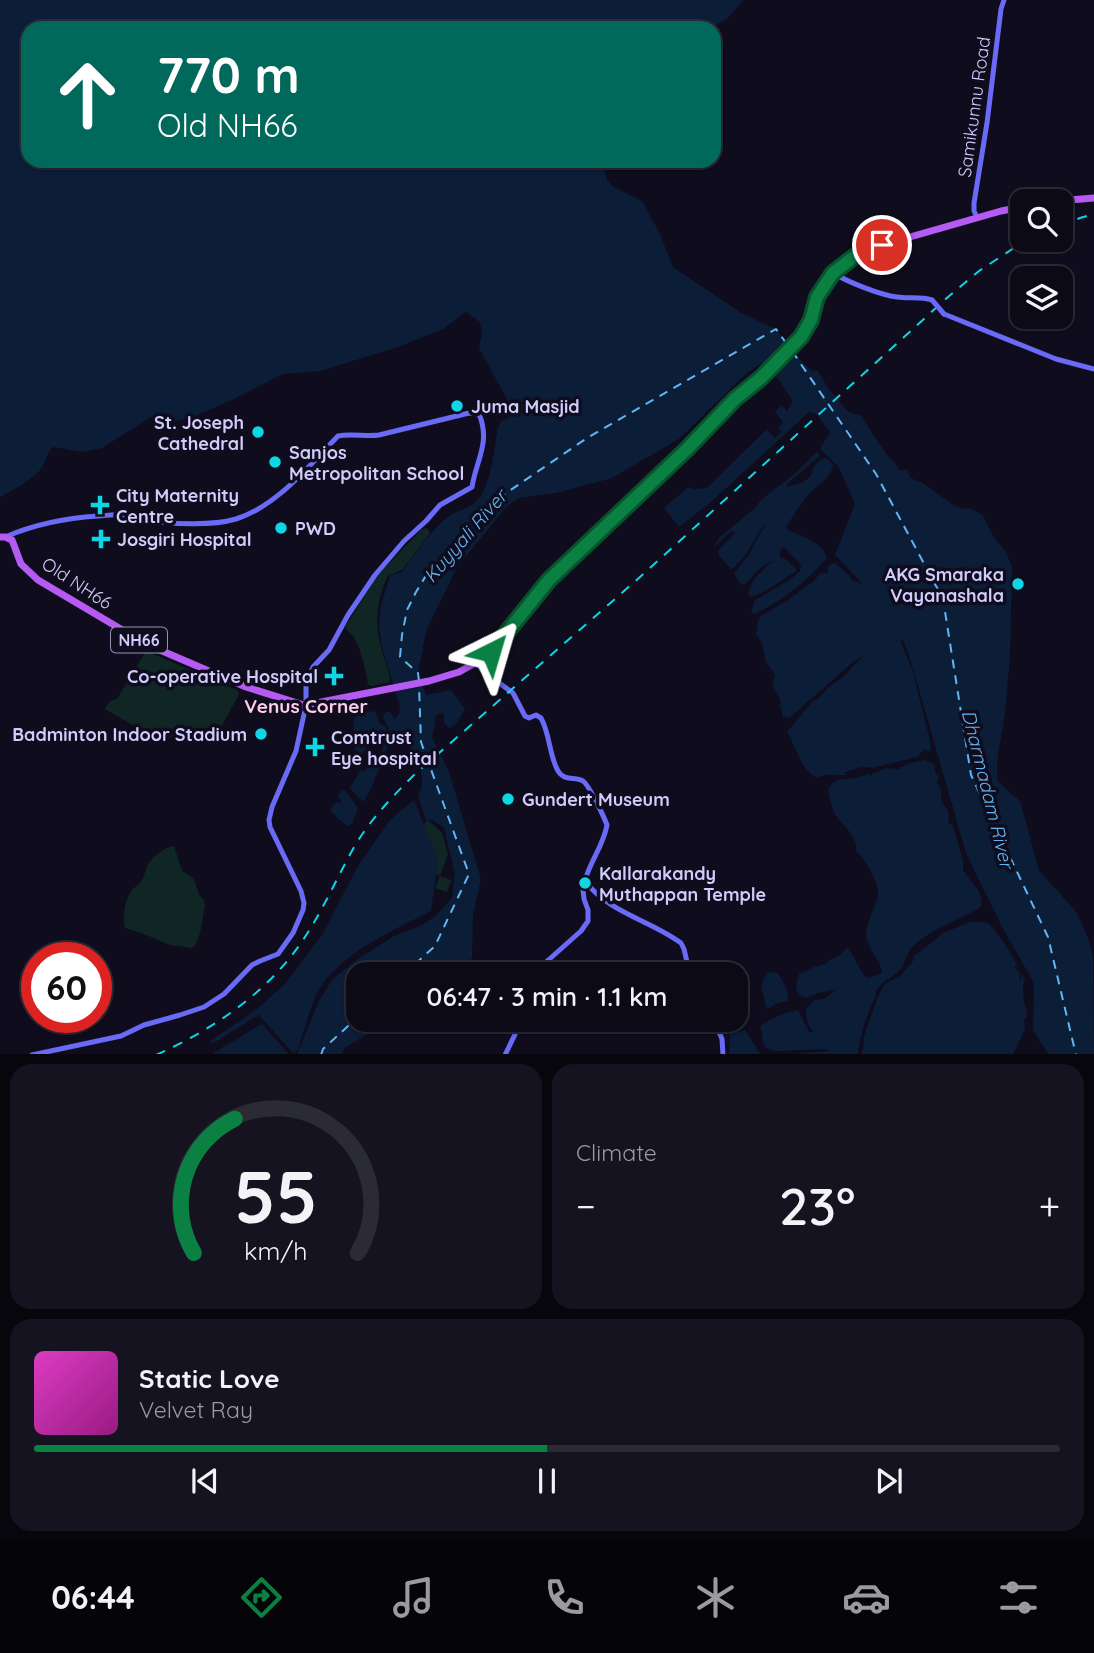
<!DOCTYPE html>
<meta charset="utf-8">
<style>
:root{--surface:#0b0a16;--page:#14131f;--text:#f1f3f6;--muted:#9a9aa1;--line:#2b2b35;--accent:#0b8043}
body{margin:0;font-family:Quicksand,sans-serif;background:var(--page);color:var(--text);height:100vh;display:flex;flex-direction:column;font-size:26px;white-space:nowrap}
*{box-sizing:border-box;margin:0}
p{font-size:23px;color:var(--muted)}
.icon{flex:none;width:38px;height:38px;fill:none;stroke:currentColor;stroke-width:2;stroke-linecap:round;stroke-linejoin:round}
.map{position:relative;height:1054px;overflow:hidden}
.drawer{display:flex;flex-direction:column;gap:10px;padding:10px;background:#06060c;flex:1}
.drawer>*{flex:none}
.guide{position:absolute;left:21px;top:21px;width:700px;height:147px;border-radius:21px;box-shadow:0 2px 5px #0004,0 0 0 2px var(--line);background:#00695c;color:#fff;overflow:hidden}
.fabs{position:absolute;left:1010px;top:189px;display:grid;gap:14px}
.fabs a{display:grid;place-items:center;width:63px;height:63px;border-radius:14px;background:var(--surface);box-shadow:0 2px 5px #0004,0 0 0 2px var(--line);font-size:35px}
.speed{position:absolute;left:21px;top:942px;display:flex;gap:14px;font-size:35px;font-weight:700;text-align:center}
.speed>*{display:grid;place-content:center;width:91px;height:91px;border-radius:50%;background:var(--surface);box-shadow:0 2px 5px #0004,0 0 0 2px var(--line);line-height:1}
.speed .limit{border:10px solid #d22;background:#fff;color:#111}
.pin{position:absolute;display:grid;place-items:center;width:60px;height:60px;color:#fff;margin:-30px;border:4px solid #fff;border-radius:50%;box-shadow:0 2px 7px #0007}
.me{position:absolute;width:77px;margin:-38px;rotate:40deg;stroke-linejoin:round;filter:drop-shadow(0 0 5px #0008)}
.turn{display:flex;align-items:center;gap:24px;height:147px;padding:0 21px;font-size:32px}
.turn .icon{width:91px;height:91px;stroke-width:2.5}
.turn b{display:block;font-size:49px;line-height:60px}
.big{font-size:52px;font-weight:600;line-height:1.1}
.drawer .tile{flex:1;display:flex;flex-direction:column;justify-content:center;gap:10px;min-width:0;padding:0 24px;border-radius:21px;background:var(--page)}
.drawer .dial{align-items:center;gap:0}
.dial svg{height:182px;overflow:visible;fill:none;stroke:var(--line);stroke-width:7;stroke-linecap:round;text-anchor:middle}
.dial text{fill:var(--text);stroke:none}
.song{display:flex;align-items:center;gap:21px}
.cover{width:84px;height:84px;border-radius:10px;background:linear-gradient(135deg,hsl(310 70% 55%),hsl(310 70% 35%))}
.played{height:7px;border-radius:4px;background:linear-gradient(90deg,var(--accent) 50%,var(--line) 50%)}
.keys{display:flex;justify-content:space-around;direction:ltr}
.heat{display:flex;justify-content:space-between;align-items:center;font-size:38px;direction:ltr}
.drawer .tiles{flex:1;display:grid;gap:10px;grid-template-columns:1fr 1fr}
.tile:last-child{grid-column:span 2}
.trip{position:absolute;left:346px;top:962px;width:402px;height:70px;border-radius:21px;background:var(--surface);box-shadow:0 2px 5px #0004,0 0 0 2px var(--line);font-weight:600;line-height:70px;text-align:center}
.menu{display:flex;height:112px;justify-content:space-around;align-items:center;background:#040409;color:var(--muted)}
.menu .icon{width:49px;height:49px}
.menu .current{color:var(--accent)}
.menu b{font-size:32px;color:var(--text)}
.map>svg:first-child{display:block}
</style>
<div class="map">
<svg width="1094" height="1055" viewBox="0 0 1094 1055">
<rect width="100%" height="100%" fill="#0f0d1d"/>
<path fill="#102625" d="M427,528l3,5 -28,37 -14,6c-10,20 -14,45 -8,67 3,13 9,26 10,39l-18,4 -4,-1c-1,-12 -8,-40 -15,-49 -3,-3 -6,-5 -8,-9l32,-51 45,-47z
M146,651l91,39 2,4 -25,47c-24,-14 -28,-18 -50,2l-59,-34 5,-8 7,-2z
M428,820l14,13 6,21 -8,22 11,4 -4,12 -12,-4 5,-12 -4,-2 -12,-50z
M174,846l8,25 11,7 7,18 4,4 1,5 -5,28 -5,13 -3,2 -22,-3 -26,-11 -19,-6c-3,-10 0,-29 7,-38 1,-1 8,-7 9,-8 3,-4 4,-11 6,-16 5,-9 17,-19 27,-20z"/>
<path fill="#0c1d37" d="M0,0h743l-16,19 -16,9h-683v133h577l-1,9 3,10 5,6 30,15 17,31 14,35 68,46 35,16 27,34 8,7 7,1 10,17 20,24 14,4c7,12 15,25 23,36 2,4 6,6 8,9 3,3 4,7 7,10l7,-2 3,9 11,4 33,23 7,3 10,1 12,6 10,21 13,16 6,15 -2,89 -5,58 -8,47v19l11,11 12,10 19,69 38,43 11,25 5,18 1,98h-46l-15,-24 1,-47 -32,-56 -36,-74 -57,-198 -7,-17 -1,4 12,30 18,73 -1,7 -5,-3 -8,8 -45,11c-9,-3 -20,2 -28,5l4,1c-8,3 -15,0 -23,1 -6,2 -5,4 -11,1 -13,-6 -19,-32 -27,-44l26,-31 5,-2 10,-11 15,-11 21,-22 -11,7 -57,50 -7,6 -6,-1 -3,-12 1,-4 -9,-16 3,-9 -2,-5 -7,-8 -4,-20 -6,-9 2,-14 4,-5 25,-14 28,-21 4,-6 5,-2 4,2v-8l7,-3 15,13 2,4 12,5 -29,-30 20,-51 -17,-38 -18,-17 10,-17 -14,-18 -7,-2 -98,90 -32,25 -15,-19 25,-21 5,2 13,-1 60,-59 8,9 6,-6 -3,-4 5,-6 -8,-10 6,-7 6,6 6,-10 -14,-21 -17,-17 -14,9 -69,67 -67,39 -56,15 -38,5 -12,9 -49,60 -31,64 -8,42 8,22 25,-5 14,19 -10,16 -6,3 -5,-5v-7l-2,-3 -6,2 -4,22 17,35 32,107 -8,35 -1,44 -16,17h-97v45h32l-45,27 -5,7h-44l22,-53 13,-21 26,-21 36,-23 28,-11 14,-9 16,-18 3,-24 -11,-47 -14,-8 -4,2 -8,-26c12,-19 -6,-43 -16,-60h-8l-3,3 -20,51 -8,13 -13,-14 10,-18 4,2 18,-21 3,-15 4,-6 -6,-14 3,-4h4l5,7 5,-7 -1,-8 -17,-57 -3,-20 2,-22 9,-29 12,-4c12,-18 26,-37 42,-52 14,-13 30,-9 39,-28 10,-20 11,-44 15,-65l4,-6 13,-7 -36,-66 3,-14 -2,-12 -14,-10 -23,17 -48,19 -75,23 -37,3 -51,26 -44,19 -16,2 -15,-5 -6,1 -49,31 -20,4 -29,-5c-6,5 -6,12 -11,20 -8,13 -28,22 -42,30z
M818,451l2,5 -31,26 -4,5c10,-2 23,-4 28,-15l-1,-4 9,-9 4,-1 5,3 3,5c-4,14 -12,15 -21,25 -10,10 -19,24 -26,37 13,10 36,11 41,30 -20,23 -44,42 -72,56l-4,-1 4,-13 36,-21 9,-8 1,-6 -17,-18 -4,3v7l7,3 10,10c-11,8 -35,25 -47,27l-2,-5 6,-13 18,-18c-11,4 -20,16 -28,24l-5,-2 -5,-10 14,-17 19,-35c-12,14 -19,38 -36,48l-12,-13 -1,-5c5,-7 14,-12 17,-20l-4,1 -18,16 6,-10 36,-30c7,-12 27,-23 38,-33 9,-8 16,-17 25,-24z
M375,711l5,13 5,2 2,5 -8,1 -18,23c-18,-17 -4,-17 -8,-34l2,-4 -1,-2 2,-3h13z
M924,760l11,5v7l4,5 -2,6 4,6v11l7,11 1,12 4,3 10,35v9l15,20 4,10 -1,7c-22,13 -47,21 -66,37 -8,6 -9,20 -16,27 -6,6 -16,10 -21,17 -2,3 -2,7 -3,10 -9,17 -15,38 -17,56h-63l34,-3 -4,-2 -49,2c-18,-3 -11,-12 -16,-25 9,-7 26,-14 38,-16l11,22h5c-6,-5 -8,-14 -8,-23l8,-9 10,-1 13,-10 -19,4 -12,5 -7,-3 -3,-7 3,-14 15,-7 12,-3c4,-6 8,-5 13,-9 3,-2 6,-5 9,-8l16,29 5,2 13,-5c-1,-14 -17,-26 -16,-41 2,-10 7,-23 11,-32 5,-15 -10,-38 -21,-49 2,-16 -15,-26 -22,-39 -3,-7 -5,-15 -6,-22 8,-14 15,-10 28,-12 5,-1 8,-3 13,-4l2,3 1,-3 15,-6 11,1 12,-6z
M341,789l5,2 12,17 -6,16 -4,2 -10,-7 -8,-9 6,-8 3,1 2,-1v-3l-3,-1z
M414,800l24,60 -7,51c-35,18 -90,42 -111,77 -9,14 -16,44 -22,61l-4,5 -35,-39 -47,29 -2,-3 47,-32 28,-25 37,-49 36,-69 33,-47z
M970,922c5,0 12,-1 17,1 8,4 27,34 30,43l-3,2 5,3 1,10 1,-1v-6l4,6c-5,11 1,25 2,37l-3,3 1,9 -12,25h-152l2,-6 1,-12 14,-40 7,-12 15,-8 13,-15 1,-5 24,-18 3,-4z
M767,972l11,1 9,17 1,11 -10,2 -11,6 -6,-23z
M262,1024l27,30h-77z
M745,1030l15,24h-31l1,-20z"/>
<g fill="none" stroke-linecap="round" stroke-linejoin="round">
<path stroke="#61b5f5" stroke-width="2" stroke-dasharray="9 7" stroke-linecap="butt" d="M792,351l84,123 67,125 28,176 77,162 28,118
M419,681l-1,-8 -18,-16 2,-22 5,-25 9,-18 11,-18 69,-74 91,-62 189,-109 13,18
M403,975l32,-29 34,-72 -48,-132 -2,-56
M321,1055l2,-6 36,-33"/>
<path stroke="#696af5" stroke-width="5" d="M977,217l-3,-6v-8l13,-80 14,-114 3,-9
M833,273c15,9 47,22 64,24 12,2 23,-1 35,3
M944,314l112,45 38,10
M5,537c30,-13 61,-19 93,-21 7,0 14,-2 21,-1 11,1 21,4 32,6 24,3 61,5 85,-2 41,-13 73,-53 102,-83 13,-3 28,1 41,-1l90,-22 10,1c12,28 -3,47 -7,73l-32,18 -14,16 -22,20 -29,34 -27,40 -19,35 -16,17 -6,12 -1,8v18l-10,46 -24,56 -3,13 1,7 31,64 3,12 -1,7 -10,23 -15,21 -18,7 -8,4 -28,29 -20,13 -24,8 -36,10 -23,11 -89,19
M476,662l7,9 30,22 12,23 4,2 7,-3 5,3c9,16 8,37 17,53 7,11 17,5 25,10 6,4 21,36 24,44 -4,22 -17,36 -22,56 24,32 65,39 96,62l3,6 6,26
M540,975l5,-12 36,-32 7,-10v-11l-4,-11 -1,-9 2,-9
M714,1020l8,19 1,16
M505,1055l17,-35"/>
<path stroke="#b65af4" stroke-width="7" d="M1057,201l37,-3
M0,537h5l7,3 9,24 17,16 108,64 100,43 64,20
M306,705l123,-24 30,-9 27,-15 33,-37 30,-40 138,-131 48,-50 26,-21 40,-41 10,-17 6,-23 7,-13 12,-14 19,-14 27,-11 119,-34 21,-4"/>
<path stroke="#0fd6e5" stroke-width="2" stroke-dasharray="10 9" stroke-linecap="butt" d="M1060,227l20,-9 14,-4
M156,1055c50,-22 102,-56 136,-100 26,-33 41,-70 61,-106 16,-28 38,-51 61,-74l226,-198 308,-280 31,-26 47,-31"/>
<path stroke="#696af5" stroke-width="5" d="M932,300l12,14"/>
</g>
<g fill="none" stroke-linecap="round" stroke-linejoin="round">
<g stroke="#07532c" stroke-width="18">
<path id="route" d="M491,652l58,-72 138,-131 48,-50 26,-21 40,-41 10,-17 6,-23 16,-24 22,-17 27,-11"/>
</g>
<use href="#route" stroke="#0b8043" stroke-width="12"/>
</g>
<g fill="#0fd6e5" stroke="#0f0d1d" stroke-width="2.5">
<circle cx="457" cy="406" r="7"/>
<circle cx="258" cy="432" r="7"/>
<circle cx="275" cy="462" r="7"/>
<path d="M96.5 494.5h7v7h7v7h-7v7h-7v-7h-7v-7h7z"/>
<circle cx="281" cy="528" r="7"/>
<path d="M97.5 528.5h7v7h7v7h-7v7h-7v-7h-7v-7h7z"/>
<circle cx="1018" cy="584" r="7"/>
<path d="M330.5 665.5h7v7h7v7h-7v7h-7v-7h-7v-7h7z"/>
<circle cx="261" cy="734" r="7"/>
<path d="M311.5 736.5h7v7h7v7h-7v7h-7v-7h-7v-7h7z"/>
<circle cx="508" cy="799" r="7"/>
<circle cx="585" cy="883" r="7"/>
</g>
<g text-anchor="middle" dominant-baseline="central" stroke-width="7" stroke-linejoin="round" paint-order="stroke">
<rect fill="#0f0d1d" stroke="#9693b9" stroke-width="2" x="111" y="627.5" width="56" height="25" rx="5"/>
<g font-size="16" font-weight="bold" fill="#d0ccfc">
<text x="139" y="640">NH66</text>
</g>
<g font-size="18" fill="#d0ccfc" stroke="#0f0d1d">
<text transform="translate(974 107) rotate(-82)">Samikunnu Road</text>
<text transform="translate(77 583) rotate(33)">Old NH66</text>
</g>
<g font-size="18" font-weight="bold" fill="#d0ccfc" stroke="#0f0d1d" text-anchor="start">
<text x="471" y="406">Juma Masjid</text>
<text x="244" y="422" text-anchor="end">St. Joseph<tspan x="244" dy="21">Cathedral</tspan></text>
<text x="289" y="452">Sanjos<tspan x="289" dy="21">Metropolitan School</tspan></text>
<text x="116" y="495">City Maternity<tspan x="116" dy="21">Centre</tspan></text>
<text x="295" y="528">PWD</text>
<text x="117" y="539">Josgiri Hospital</text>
<text x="1004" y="574" text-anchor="end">AKG Smaraka<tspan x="1004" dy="21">Vayanashala</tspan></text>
<text x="318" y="676" text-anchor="end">Co-operative Hospital</text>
<text x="247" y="734" text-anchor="end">Badminton Indoor Stadium</text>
<text x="331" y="737">Comtrust<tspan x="331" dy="21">Eye hospital</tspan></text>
<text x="522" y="799">Gundert Museum</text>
<text x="599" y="873">Kallarakandy<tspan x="599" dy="21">Muthappan Temple</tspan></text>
</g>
<g font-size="19" font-style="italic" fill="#61b5f5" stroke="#0f0d1d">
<text transform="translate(465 536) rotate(-49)">Kuyyali River</text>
<text transform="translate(988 789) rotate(76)">Dharmadam River</text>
</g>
<g font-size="19" font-weight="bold" fill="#fcceec" stroke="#0f0d1d">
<text x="306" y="706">Venus Corner</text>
</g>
</g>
</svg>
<div class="fabs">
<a><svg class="icon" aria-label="search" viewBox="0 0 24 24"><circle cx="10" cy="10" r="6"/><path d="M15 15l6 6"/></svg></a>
<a><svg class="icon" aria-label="layers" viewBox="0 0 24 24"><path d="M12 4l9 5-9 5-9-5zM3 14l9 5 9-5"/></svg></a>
</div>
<div class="speed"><div class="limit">60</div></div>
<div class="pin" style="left:882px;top:245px;background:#d93025"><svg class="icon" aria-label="arrive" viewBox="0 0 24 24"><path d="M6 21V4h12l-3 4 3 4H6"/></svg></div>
<svg class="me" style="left:491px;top:652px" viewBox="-20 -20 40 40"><path d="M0-17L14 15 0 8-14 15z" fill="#0b8043" stroke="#fff" stroke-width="4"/></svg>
<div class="trip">06:47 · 3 min · 1.1 km</div>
<div class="guide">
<div class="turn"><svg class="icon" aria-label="ahead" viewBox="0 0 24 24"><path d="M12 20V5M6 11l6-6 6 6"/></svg><div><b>770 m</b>Old NH66</div></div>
</div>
</div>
<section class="drawer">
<div class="tiles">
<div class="tile dial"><svg viewBox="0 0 100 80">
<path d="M14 69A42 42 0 1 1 86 69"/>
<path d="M14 69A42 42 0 0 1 32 10" stroke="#0b8043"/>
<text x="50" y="56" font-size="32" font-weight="700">55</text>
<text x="50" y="72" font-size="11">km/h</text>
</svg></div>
<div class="tile"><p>Climate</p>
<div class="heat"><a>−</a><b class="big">23°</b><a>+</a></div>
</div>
<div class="tile">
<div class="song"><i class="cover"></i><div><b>Static Love</b><p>Velvet Ray</p></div></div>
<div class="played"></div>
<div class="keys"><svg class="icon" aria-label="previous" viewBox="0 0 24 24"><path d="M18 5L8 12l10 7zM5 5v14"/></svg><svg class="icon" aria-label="pause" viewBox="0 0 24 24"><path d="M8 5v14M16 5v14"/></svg><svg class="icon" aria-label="next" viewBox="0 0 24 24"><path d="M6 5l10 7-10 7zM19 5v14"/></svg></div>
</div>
</div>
</section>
<nav class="menu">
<b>06:44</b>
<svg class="icon current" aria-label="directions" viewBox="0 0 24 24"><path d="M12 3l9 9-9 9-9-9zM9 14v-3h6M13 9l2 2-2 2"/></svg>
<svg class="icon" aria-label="music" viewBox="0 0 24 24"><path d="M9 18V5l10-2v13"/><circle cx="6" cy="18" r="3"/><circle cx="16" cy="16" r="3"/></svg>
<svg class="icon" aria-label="phone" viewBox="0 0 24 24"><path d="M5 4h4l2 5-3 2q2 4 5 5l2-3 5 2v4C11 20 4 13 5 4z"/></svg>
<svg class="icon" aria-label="climate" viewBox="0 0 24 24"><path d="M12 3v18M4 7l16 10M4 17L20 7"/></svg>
<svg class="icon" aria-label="car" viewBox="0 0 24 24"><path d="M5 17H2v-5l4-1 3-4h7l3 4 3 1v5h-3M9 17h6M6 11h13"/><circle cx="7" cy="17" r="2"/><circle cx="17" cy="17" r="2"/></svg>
<svg class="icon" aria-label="filters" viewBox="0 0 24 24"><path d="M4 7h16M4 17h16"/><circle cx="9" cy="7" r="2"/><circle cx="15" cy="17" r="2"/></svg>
</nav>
